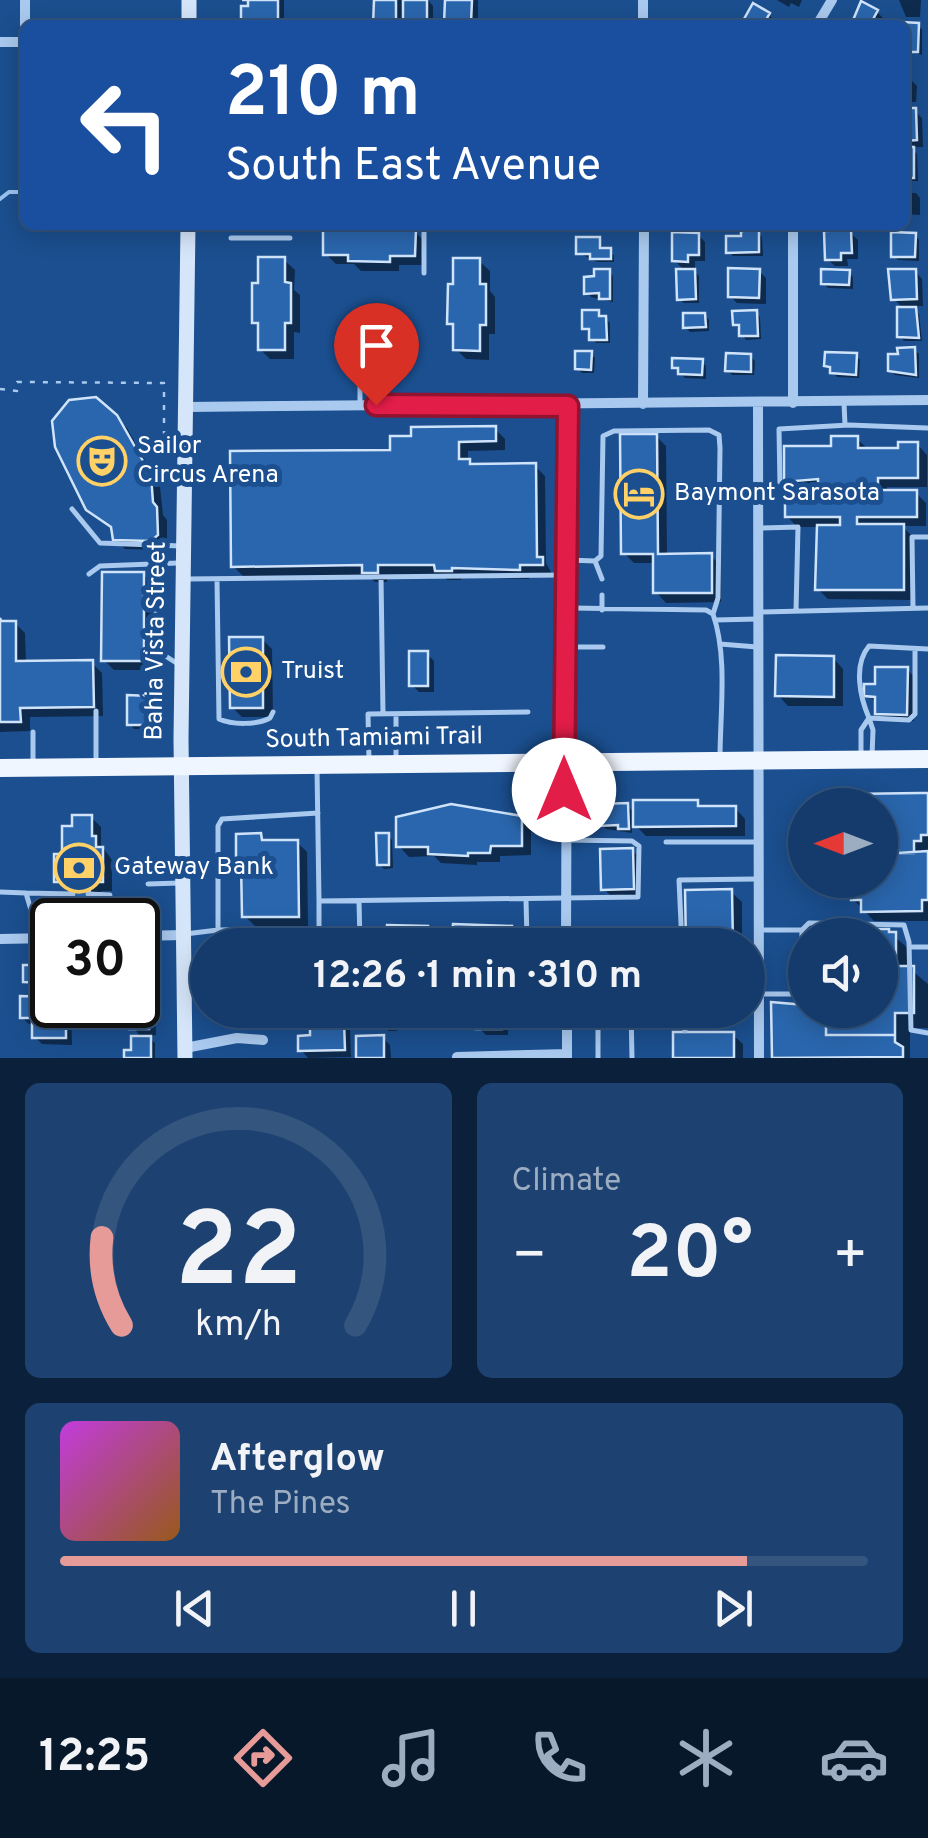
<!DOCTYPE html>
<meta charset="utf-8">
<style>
:root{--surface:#143b6b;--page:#1d4271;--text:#f1f3f6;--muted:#9dadc1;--line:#33557e;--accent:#e69b98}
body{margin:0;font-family:Overpass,sans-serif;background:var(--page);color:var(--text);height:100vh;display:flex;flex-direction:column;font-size:38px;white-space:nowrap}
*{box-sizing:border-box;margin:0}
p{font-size:32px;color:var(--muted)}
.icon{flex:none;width:55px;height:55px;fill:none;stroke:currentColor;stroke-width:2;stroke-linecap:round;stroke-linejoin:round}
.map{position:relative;height:1058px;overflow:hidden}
.side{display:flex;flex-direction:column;gap:25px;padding:25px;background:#0b203b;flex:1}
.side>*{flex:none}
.banner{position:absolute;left:20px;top:20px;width:890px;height:210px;border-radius:15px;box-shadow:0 5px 25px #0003,0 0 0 2px var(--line);background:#1a4fa0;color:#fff;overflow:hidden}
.needle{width:65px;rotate:270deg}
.fabs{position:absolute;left:788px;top:788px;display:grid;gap:20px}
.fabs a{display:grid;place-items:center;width:110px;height:110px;border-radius:50%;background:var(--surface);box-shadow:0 5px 25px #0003,0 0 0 2px var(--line);font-size:50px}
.speed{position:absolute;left:30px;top:898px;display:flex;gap:20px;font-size:50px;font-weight:700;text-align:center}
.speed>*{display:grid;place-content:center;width:130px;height:130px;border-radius:50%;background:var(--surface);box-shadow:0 5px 25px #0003,0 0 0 2px var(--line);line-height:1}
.speed .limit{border:5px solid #111;border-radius:15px;background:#fff;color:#111}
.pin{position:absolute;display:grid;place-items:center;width:85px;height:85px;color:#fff;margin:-102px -42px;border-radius:50% 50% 50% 0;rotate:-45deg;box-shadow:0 0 10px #0007}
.pin .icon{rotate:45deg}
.me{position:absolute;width:110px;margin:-55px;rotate:0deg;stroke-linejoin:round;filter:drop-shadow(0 0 8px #0008)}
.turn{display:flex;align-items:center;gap:35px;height:210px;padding:0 40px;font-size:45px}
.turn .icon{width:130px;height:130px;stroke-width:2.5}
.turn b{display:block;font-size:70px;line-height:85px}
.big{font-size:75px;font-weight:700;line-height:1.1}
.side .card{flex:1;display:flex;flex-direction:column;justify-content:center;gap:15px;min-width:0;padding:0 35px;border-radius:15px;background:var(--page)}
.side .dial{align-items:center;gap:0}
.dial svg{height:260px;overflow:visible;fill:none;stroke:var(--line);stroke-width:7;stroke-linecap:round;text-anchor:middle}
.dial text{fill:var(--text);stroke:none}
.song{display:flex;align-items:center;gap:30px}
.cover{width:120px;height:120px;border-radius:15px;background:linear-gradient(135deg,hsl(290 70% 55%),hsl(30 70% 35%))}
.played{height:10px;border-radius:5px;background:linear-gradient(90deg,var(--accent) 85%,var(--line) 85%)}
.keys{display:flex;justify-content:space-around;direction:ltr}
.heat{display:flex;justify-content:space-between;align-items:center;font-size:55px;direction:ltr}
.side .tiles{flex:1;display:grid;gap:25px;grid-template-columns:1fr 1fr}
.card:last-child{grid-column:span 2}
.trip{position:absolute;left:190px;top:928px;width:575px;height:100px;border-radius:50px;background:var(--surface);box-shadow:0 5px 25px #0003,0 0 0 2px var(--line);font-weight:700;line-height:100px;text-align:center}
.menu{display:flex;height:160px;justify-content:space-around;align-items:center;background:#08182b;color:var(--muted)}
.menu .icon{width:70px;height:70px}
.menu .current{color:var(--accent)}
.menu b{font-size:45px;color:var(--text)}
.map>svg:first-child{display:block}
</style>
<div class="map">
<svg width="928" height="1058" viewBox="0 0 928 1058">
<rect width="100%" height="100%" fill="#1b4f8f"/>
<path fill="#0007" d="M245,0h39v25h-40l10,-17z
M376,0h26l4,3v-3h22l5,6v19h-56z
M452,0h26v25h-28l-3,-4z
M777,0h25l-3,7 -8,-4 -2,4z
M899,0h22l-1,17h-14z
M877,12l7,7 -3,6h-28z
M769,15l4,4 -3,6h-15z
M905,25h13l4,5v25l-17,-6z
M905,81h7l5,5 -1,16h-11z
M905,111h10l7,7 1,29h-8l-10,-8z
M905,150h8l4,4 1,27h-13z
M908,193h8l4,5v17l-15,-1z
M388,226l6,6h21l10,10v23h-26v6h-38l-7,-7h-18l-10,-10z
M758,233l4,4 1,19h-30l-4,-4 14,-14z
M850,233l8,7v19h-11l1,7h-13l-8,-7z
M698,235l7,7v19h-10v7h-4l8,8v27h-15l-5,-4 7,-27 -12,-12z
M915,235l4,5v21l-21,-1 -4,-4z
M599,239l4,11 11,5v7h-17l-18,-9z
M284,260l11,10 -1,20 6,5v38l-6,-1v27h-24l-10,-10v-21l-6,-6 6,-36z
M479,261l11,10v20l5,6v37h-6v26l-23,-1 -10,-10v-20l-6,-6 6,-36z
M759,271l7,7v26l-29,-1 -7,-7z
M915,271l7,8 1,27h-12l8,8 3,27h-18l-4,-5 5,-26 -11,-11z
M609,272l4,4v26l-22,-5 -4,-5z
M849,273l4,4v12l-25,-1 -5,-5z
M598,312l12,11v20h-14l-11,-15z
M756,313l4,4 1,22 -15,1 -11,-16z
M704,315l5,5v11l-19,1 -4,-5z
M914,350l5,4v24l-24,-3 -5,-5z
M590,354l5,4 -1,15h-12l-5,-5z
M750,356l5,5 -1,14h-22l-4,-5z
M856,356l4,4 -1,18 -22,-1 -10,-12z
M702,362l4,4v13l-21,-1 -10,-11z
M116,417l11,11 33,59 3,28 4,5v26l-5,4 -37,-1 -10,-10 -1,-10 -26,-21z
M495,429l10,10v11l-37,1v10l5,5h62l10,10 1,87 6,11h-23v5l-68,-2v3h-14l-5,-6 -55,1v7h-12l-8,-7 -124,1 -10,-10 159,-114z
M656,436l10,10 1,110h44l10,10v36l-55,1 -10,-11 -1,-29h-21l-10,-10z
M857,439l11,10 32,2 17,-7 10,11v32h-40v6h29l10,10v23h-24l11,11v63l-85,-1 -10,-10 1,-62h-22l-10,-11 12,-23 -13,-12 47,-32z
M143,574l10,11v85h-39l-10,-10z
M0,622l15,1 10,10 1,31 66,-1 10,10 1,43 -73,1v14l-30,1z
M262,639l10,10 1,68h-31l-10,-10z
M427,654l7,7v31h-15l-7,-7z
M833,658l10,11v37h-55l-10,-11z
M907,669l7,8v44l-29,-1 -7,-7v-10l-12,-8z
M148,698l4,5v26h-18l-4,-5z
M928,797v124h-54l-21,-22v-19h27v-75h-27z
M697,803l6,6 32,-1 10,11v17h-99l-14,-14v11l-26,-4 -4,-4 25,-19 9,8z
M91,817l10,10v18l11,15v31h-11l-3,21h-12l-10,-10v-11h-9l-11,-10 19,-52z
M521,818l10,11v26l-31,1v6h-23v3l-36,-2 -7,-7 -25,1 -10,-11z
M388,835l4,5 1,28 -9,1 -5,-5z
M260,836l7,7 30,-1 10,10 1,74h-53l-10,-10 -1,-50 -5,-6z
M632,850l8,8v38h-29l-7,-7z
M731,892l11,10v43h-53z
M427,928l5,11h-39l-4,-5z
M510,929l5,10 -55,-2 -5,-5z
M888,931l22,19v19l18,15v44h-18v30h-136v-54l31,2v4h75v-75h-51z
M667,933l7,1 -1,7 -7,-2z
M40,962h12v25l-19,2 -7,-8 14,-13z
M138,963h10l7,8v18h-11l11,11 1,35 -9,1 8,7v15h-29v-6h8l8,-13 -17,-24 13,-10z
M22,999h30v6h19l1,40 -30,-1 -7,-7v-12l-6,-1 -7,-7z
M213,1010h35v9l-27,1z
M322,1010h27l-1,5h-21z
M357,1010h40v21h-9l-7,-11h-16z
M410,1010h99l-1,25h-22l-7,-7v-17l-16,1v6l-11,1 -9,-9v18h-11l-8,-12h-8z
M343,1022l7,7 1,28 -46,1h3l-7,-8 12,-12z
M675,1034h57l11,10v14h-68z
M359,1038h24l7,7 1,13h-32z"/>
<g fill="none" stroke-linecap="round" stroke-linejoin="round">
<path stroke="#9cc4f0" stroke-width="4" d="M0,199l9,-7h16"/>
</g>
<path fill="#2a66ad" stroke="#cfe3fa" stroke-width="2.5" d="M242,0h36v25h-37v-19h7v-6z
M374,0h22v25h-23z
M403,0h24v25h-24z
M445,0h27l-1,23h-27z
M861,1l17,9 -8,15h-19z
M753,3l17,10 -7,12h-8l-11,-6z
M902,22l17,1 -1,29h-11z
M905,108h11l1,32 -12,1z
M905,147h9v31h-9z
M349,225h40v4h27l-1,27h-25v6l-42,-1v-6h-25v-27h26z
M759,230v22l-33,1v-17h15v-5z
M851,230l1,23h-11v7h-16l-1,-29z
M672,232l27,1v22h-11v7l-16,-1z
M891,232l25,1 -1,24h-24z
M576,237h24v11h11v11h-21v-5h-14z
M258,257h27v25l6,1v40h-6v27h-27v-27h-6v-40h6z
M453,258h27v26h6v41h-6v26l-27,-1v-26h-6l1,-40h5z
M728,268l32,1 -1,29 -31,-1z
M594,269h16v30h-11v-6l-15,1v-17l10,-1z
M676,269h19l1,30 -19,1z
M821,269l29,1 -1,15 -28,-1z
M888,269h28l1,30 -26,1z
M897,307h19l3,31 -22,-1z
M582,310h17v6h7l1,24h-18v-11h-7z
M757,310l1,26h-19v-11h-6l-1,-14z
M683,313h22l1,14 -23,1z
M915,347l1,28 -28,-4v-17h10l-1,-6z
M575,351h17l-1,19 -16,-1z
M825,352l32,1 -1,22 -26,-2v-6l-6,-1z
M726,353l25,1v18l-26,-1z
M672,358l31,1 -1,16 -24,-1v-6h-6z
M96,397l21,18 34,60 2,27 4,5 1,28 -7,6 -38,-1 -2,-13 -25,-17 -31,-63 -3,-26 17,-21z
M496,426v15l-37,1v17h11v5l66,-1 1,94h6v8h-23v5l-68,-2v3h-17l-1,-6h-56v8h-16v-8l-131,2 -1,-116 160,-1v-14h21v-9z
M620,434h37l1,120 54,-1v40h-59v-39h-32z
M831,436h27v12h40v-6h20v36h-40v12h39v27h-60v7h47v66h-89l2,-65h23v-8h-55v-26h33v-12l-34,3v-36h47z
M102,572h42v89h-43z
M0,618l1,3h15v40l77,-1 1,47 -74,1 1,14h-21z
M229,637h34v71h-33z
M409,651h19v35h-19z
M776,655l58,1v41l-59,-1z
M875,667h33l-1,48 -32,-1v-17l-11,-1v-12h11z
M127,695l22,1v29h-22z
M920,793h8v42h-7v6h-7v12h-16v-11h-18v-37h-29v-11z
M633,800h65v6h38v20l-103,1z
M628,803l1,26h-11v-4l-19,1v-22z
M451,804l71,12v30h-31l-1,7h-22v3l-40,-2v-7h-32v-30z
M72,815h20v21h4v11h7v35h-12l-3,21h-15v-21h-19v-28h8v-28h10z
M261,833l1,7h36l1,77h-57l-1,-56h-5v-27z
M376,833h13v32h-12z
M880,842h18v11l30,-2v49h-6v11l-61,1v-12h-10v-20h29z
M633,848l1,41 -33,1 -1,-41z
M732,889l1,56h-47l-1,-55z
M453,924l59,2 -1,10 -59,-3z
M387,925l41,1v10l-42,-1z
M826,929h63v3h7v34h18v47h-19v22h-69v-25h54v-75h-54z
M38,959h14l-2,24 -27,-1v-17h15z
M138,990h11v39h-20v-13h-6l-1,-11h16z
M20,996l32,1v8h14v33h-34v-20h-12z
M771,1002l34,3v5h21v25h69v7l8,5v10l-131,1z
M355,1010h35l1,14h-13v-11l-23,1z
M477,1010h25v19h-26z
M310,1020h34l1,30 -47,1v-15l12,-1z
M673,1032h61v26h-61z
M384,1035v23h-28v-22z
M131,1036h20v22h-27v-8h7z"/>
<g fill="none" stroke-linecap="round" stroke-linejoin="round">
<path stroke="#a9c9ee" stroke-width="2.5" stroke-dasharray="5 8" stroke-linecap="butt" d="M0,389l17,2v-9l147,1v50h9"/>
<path stroke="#a9c9ee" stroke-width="5" d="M424,225v48
M231,238h59
M367,333l1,37
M360,370v36
M376,370v32
M844,403l1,22
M758,486h22l-1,-57 70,-4 78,3
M72,509l28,34 81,3
M761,528l37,-1 -2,84
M568,560l27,1 7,18
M595,561l6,-5 2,-120 11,-5 95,-1 10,5 1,13 -2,150 -5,16
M156,565v85l22,14
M89,574l11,-8 78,-3
M381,577l2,137
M186,579l379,-4
M217,579l2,140c13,6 38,6 51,-1l3,-6
M602,595v15
M570,608l136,2 7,4c15,43 7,99 7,144
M913,608l-1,-71h16
M761,612l167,-4
M715,620l42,-1
M720,644l37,3
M566,647h37
M396,714v47
M33,732v33
M861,756v-26l8,-12c-9,-21 -16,-53 0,-72l59,3
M872,756l1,-26 -4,-12 40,2 6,-6v-65
M369,761l-1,-47 160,-2
M96,764v-53
M317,768l2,133 319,-4 1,-51 -7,-5 -66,-1
M666,842h91
M148,884l32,-1
M0,892l26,1 5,17
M26,893l47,1
M88,894l22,1
M359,901l1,42 167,-3 -1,-40
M218,930l101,-1v-28
M761,930h41l-1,64h-40
M802,930l7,-7 95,2 5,17 2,88 17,3
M185,934l33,-4v-104l4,-7 96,-6
M682,945l-3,-65 77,-1
M909,947h19
M598,1010v48
M631,1010l1,48
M684,1010l1,21
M748,1010h10"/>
<path stroke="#a9c9ee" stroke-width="10" d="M643,0v25
M25,25v-25
M817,25l15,-25
M0,42h25v-8
M758,403l1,655
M793,403v-178
M643,404l1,-179
M187,407l741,-7
M138,936l45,-1
M0,939l52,-1
M566,945l2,-539
M567,1010v47
M185,1048l52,-10 26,2
M457,1057l110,-3"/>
<path stroke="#d6e6fa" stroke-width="15" d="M189,25v-25
M185,1058l-4,-319 7,-514"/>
<path stroke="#f0f6ff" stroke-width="18" d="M0,768l928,-9"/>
</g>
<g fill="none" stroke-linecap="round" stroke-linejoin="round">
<g stroke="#92132f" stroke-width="25">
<path id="route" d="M376,405l192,1 -4,384"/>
</g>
<use href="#route" stroke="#e11d48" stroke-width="18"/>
</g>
<defs>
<g id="theatre-ring" transform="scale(2.5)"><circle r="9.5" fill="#1b4f8f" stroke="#ffd166" stroke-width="1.5"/><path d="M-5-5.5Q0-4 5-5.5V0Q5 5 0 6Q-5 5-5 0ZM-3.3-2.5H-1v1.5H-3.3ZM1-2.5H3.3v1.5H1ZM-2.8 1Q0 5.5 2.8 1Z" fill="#ffd166"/></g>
<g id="hotel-ring" transform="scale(2.5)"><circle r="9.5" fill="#1b4f8f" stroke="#ffd166" stroke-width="1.5"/><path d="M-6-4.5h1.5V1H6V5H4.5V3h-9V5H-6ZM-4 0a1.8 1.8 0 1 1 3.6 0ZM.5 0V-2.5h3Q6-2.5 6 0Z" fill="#ffd166"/></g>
<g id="bank-ring" transform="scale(2.5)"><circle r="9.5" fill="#1b4f8f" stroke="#ffd166" stroke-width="1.5"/><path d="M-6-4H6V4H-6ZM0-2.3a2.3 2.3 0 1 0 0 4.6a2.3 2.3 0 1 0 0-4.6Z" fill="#ffd166"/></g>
</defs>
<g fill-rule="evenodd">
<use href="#theatre-ring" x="102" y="461"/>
<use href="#hotel-ring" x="639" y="494"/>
<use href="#bank-ring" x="246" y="672"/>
<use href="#bank-ring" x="79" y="868"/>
</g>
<g text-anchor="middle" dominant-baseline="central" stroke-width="10" stroke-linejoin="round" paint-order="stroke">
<g font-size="25" fill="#fff" stroke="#1b4f8f" text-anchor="start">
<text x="137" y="447">Sailor<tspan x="137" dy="29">Circus Arena</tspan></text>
<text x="674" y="494">Baymont Sarasota</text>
<text x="281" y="672">Truist</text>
<text x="114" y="868">Gateway Bank</text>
</g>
<g font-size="25" fill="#fff" stroke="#1b4f8f">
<text transform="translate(157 641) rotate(-89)">Bahia Vista Street</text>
<text transform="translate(374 739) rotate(-1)">South Tamiami Trail</text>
</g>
</g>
</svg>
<div class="fabs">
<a><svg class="needle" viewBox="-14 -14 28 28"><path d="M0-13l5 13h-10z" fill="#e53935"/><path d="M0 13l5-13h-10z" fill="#9dadc1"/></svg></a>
<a><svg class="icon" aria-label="sound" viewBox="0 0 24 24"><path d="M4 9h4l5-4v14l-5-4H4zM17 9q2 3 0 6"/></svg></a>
</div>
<div class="speed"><div class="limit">30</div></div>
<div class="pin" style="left:376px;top:405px;background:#d93025"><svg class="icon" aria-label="arrive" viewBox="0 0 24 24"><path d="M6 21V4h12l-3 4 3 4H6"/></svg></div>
<svg class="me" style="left:564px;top:790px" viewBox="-20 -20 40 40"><circle r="19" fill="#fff"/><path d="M0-13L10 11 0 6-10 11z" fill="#e11d48"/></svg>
<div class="trip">12:26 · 1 min · 310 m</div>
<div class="banner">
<div class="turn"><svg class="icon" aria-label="left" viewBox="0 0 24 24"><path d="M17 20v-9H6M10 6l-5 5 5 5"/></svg><div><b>210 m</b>South East Avenue</div></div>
</div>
</div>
<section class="side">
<div class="tiles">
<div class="card dial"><svg viewBox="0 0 100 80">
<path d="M14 69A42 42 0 1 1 86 69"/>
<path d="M14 69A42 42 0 0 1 8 42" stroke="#e69b98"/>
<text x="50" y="56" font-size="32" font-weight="700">22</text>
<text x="50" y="72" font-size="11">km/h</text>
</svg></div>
<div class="card"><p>Climate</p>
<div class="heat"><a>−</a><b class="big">20°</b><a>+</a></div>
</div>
<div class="card">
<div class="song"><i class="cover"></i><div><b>Afterglow</b><p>The Pines</p></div></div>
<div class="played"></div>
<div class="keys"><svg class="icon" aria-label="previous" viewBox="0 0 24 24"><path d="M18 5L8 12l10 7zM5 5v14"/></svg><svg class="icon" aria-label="pause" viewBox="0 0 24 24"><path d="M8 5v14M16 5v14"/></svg><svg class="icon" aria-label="next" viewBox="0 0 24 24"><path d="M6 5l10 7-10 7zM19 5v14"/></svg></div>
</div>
</div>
</section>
<nav class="menu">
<b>12:25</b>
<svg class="icon current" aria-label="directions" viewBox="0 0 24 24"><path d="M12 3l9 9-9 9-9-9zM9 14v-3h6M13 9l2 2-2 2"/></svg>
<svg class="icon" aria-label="music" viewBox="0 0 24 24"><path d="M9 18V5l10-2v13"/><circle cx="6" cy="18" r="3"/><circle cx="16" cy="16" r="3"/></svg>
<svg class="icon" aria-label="phone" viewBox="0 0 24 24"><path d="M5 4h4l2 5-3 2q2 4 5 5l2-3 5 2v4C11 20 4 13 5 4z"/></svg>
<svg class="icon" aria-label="climate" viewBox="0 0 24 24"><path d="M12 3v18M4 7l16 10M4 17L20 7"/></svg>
<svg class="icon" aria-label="car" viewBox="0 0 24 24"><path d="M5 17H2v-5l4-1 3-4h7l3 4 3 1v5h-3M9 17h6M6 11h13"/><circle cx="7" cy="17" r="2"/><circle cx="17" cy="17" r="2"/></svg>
</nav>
